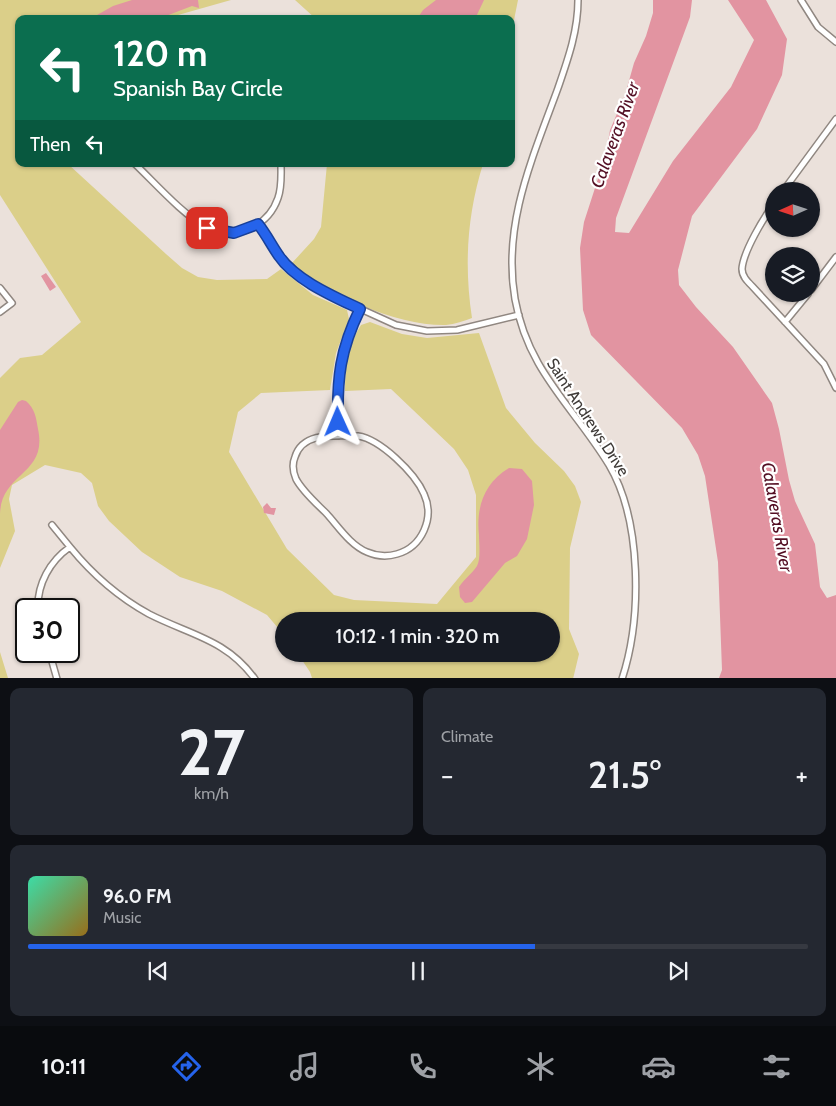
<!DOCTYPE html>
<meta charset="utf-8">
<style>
:root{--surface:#171b24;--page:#242831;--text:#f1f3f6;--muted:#9ea1a6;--line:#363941;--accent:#2563eb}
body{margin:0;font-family:Cabin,sans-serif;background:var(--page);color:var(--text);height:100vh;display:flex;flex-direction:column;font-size:19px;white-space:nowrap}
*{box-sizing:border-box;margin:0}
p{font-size:16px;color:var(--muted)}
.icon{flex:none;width:28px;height:28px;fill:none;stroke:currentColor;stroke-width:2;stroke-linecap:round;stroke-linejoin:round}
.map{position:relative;height:678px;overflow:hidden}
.sheet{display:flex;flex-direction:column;gap:10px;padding:10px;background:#0d0f14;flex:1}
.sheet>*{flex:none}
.top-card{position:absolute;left:15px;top:15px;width:500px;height:152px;border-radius:10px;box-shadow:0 1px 4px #0004;background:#0b6e4f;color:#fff;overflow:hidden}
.needle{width:32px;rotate:267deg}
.fabs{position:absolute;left:765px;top:182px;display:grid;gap:10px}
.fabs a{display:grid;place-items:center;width:55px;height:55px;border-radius:50%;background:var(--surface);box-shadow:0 1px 4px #0004;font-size:25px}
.speed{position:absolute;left:15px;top:598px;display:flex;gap:10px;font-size:25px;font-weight:700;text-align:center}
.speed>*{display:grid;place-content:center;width:65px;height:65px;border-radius:50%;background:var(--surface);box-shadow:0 1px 4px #0004;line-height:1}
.speed .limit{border:2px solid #111;border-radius:8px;background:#fff;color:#111}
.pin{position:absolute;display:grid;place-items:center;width:42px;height:42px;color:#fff;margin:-21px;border-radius:10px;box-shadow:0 2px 8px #0006}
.me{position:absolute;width:55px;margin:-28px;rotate:359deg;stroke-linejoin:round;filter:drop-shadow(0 0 4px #0008)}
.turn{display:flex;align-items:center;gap:18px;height:105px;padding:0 15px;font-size:22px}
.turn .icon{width:65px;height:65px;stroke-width:2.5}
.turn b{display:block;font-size:35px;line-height:42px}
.then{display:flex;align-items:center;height:48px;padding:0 15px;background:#0003;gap:10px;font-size:19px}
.big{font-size:38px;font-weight:600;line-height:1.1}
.sheet .card{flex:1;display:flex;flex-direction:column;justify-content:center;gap:8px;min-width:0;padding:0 18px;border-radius:10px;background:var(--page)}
.sheet .dial{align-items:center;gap:0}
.dial b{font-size:65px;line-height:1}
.song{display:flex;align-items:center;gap:15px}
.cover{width:60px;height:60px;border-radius:8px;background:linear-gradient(135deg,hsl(160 70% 55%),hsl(40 70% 35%))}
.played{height:5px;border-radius:2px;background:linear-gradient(90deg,var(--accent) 65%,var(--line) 65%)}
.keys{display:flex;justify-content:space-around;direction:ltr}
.heat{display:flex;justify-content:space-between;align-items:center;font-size:28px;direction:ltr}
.sheet .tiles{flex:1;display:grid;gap:10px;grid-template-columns:1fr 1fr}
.card:last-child{grid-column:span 2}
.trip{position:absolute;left:275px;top:612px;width:285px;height:50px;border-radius:25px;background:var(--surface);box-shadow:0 1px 4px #0004;font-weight:600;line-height:50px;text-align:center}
.tabs{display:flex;height:80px;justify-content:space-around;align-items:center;background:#090b0e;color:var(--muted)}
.tabs .icon{width:35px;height:35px}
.tabs .active{color:var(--accent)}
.tabs b{font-size:22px;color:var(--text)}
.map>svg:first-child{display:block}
</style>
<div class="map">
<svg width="836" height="679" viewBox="0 0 836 679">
<rect width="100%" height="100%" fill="#ebe1db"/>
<path fill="#dbcf89" d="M0,0h231l-67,19h-145v145h49l98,90 16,14 16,9 19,3 50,-1 14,-10 32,26 34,15 2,9 -13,34 -6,37 -69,3 -23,19 -9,40 58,97 47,46 20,5 83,4 39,-47v-62l-8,-25 -14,-21 -63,-60 -46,2c0,-24 3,-46 16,-66l9,-3 32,12 25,4 52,-5 27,75 29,35 29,28 11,15 6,16 -11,46 -1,81 10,25 -6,25 -261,-1 -2,-6 -12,-18h253v-33h-267v14l-17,-20 -45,-24 -42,-14 -38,-25 -33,-31 -11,-15 -6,-23 -11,-10 -36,-8 -33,20 -3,14 6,32 -15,37v-190l20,-20 22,-3 39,-33 -81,-127z
M295,0h223l-7,35v-16h-195z
M327,164h156c-16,51 -19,102 -11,154 -8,3 -17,6 -26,7 -50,1 -117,-30 -154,-62l22,-24 7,-12z
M0,652l8,26h-8z"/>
<path fill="#e294a1" d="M132,0h66l1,8 -7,-2 -34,13h-68l23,-13z
M436,0h48l-9,19h-58l6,-9z
M653,0h39l-2,17 -74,201 -1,14 14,1 44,-72 58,-74 23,-47 -26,-40h38l21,39 -5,36 -25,54 -65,87 -14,54 1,15 17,22 37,40 39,56 7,26 10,51 6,21 20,43 5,43 7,11 9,-3v83h-117l3,-8 -4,-108 -13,-86 -7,-21 -16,-27 -91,-93 -8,-25 -3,-62 4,-26 22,-68 4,-24 15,-35 9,-32 12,-27 7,-23z
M46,273l10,14 -6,4 -9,-15z
M22,400l4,1c9,8 10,16 12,28 10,46 -37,43 -38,85v-84l18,-28z
M509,468l13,1 10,12 2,24 -7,34 -10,17 -12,7 -33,39 -7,1 -5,-6 -1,-10c5,-8 13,-13 18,-21 4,-8 2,-22 2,-31 -3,-28 5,-52 30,-67z
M267,503l4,5h5l-2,7 -10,-2 -1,-6z"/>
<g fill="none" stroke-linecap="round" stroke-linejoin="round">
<g stroke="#908781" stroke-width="8">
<path id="street" d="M578,0c0,31 -10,59 -20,88 -25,69 -56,136 -43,211 13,73 59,108 94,166 33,56 33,153 13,214
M801,0l17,27 18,15
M135,164c19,18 48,51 71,63 28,15 62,0 72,-29 4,-11 3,-23 3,-34
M783,191l53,-72
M774,204c-10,13 -31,48 -32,65 0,7 5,12 10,17l72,78 12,24
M258,224l20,31 29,26 23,14 66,30 31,6 30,-1 62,-15
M0,288l12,15 -12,9
M811,290l25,-33
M785,322l23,-28
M339,436c-1,-51 -3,-79 21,-127
M358,436c22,3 57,37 66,58 11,24 -2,53 -27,60 -10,3 -21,2 -30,-2 -17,-7 -29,-26 -41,-39 -10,-10 -23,-21 -30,-34 -3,-7 -4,-15 -1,-22 8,-26 41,-21 63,-21z
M52,525l18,22
M38,609c-1,-25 12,-48 32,-62 22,27 48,50 79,67 41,21 77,25 106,65
M49,651l8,28"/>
</g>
<use href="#street" stroke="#fff" stroke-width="5"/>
</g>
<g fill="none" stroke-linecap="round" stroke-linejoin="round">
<g stroke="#184099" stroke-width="12">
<path id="route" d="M207,228l27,5 24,-9c8,10 14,22 21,32 16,24 56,41 81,53 -20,41 -23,69 -22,113"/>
</g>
<use href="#route" stroke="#2563eb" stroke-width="9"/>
</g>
<g text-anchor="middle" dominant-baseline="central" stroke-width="4.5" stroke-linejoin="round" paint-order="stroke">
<g font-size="16" fill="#3f3b38" stroke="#fff">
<text transform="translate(588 417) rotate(57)">Saint Andrews Drive</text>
</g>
<g font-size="18" font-style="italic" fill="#540f24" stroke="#fff">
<text transform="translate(615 135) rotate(-70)">Calaveras River</text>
<text transform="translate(777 517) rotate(80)">Calaveras River</text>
</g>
</g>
</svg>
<div class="fabs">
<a><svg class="needle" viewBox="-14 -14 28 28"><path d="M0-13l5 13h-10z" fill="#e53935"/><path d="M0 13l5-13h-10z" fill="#9ea1a6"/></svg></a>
<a><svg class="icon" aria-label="layers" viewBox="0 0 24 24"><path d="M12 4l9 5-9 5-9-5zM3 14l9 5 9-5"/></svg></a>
</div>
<div class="speed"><div class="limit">30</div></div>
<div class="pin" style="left:207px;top:228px;background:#d93025"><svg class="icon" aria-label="arrive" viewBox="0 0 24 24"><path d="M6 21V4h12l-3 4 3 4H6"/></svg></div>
<svg class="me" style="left:338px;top:422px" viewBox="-20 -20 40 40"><path d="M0-17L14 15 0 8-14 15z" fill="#2563eb" stroke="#fff" stroke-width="4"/></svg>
<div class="trip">10:12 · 1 min · 320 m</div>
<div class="top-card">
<div class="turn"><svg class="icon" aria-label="left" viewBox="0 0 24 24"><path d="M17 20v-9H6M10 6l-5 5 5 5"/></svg><div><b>120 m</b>Spanish Bay Circle</div></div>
<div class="then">Then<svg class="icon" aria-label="left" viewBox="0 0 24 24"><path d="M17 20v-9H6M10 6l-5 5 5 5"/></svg></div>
</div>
</div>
<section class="sheet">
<div class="tiles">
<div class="card dial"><b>27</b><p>km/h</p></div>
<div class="card"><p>Climate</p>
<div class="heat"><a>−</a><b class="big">21.5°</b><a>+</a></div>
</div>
<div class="card">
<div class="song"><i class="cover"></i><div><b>96.0 FM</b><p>Music</p></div></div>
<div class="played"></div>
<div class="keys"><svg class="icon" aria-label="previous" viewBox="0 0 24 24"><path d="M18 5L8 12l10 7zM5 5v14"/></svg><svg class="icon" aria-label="pause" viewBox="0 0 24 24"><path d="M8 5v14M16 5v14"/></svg><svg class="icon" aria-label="next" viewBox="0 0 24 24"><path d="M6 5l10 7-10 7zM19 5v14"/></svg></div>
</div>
</div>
</section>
<nav class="tabs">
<b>10:11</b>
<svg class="icon active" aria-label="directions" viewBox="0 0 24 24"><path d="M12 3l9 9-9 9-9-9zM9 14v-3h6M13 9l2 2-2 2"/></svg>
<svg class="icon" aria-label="music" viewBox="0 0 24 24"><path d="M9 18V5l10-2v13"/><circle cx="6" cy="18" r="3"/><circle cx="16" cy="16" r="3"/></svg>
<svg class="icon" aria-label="phone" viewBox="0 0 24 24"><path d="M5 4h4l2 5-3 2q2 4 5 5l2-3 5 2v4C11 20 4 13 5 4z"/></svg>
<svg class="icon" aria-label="climate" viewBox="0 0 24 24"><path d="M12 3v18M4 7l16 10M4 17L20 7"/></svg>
<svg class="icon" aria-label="car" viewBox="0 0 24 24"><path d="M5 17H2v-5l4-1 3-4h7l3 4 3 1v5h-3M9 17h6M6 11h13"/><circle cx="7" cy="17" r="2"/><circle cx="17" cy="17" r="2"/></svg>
<svg class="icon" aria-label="filters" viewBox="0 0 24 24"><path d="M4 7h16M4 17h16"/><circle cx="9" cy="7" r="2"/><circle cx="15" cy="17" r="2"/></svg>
</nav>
